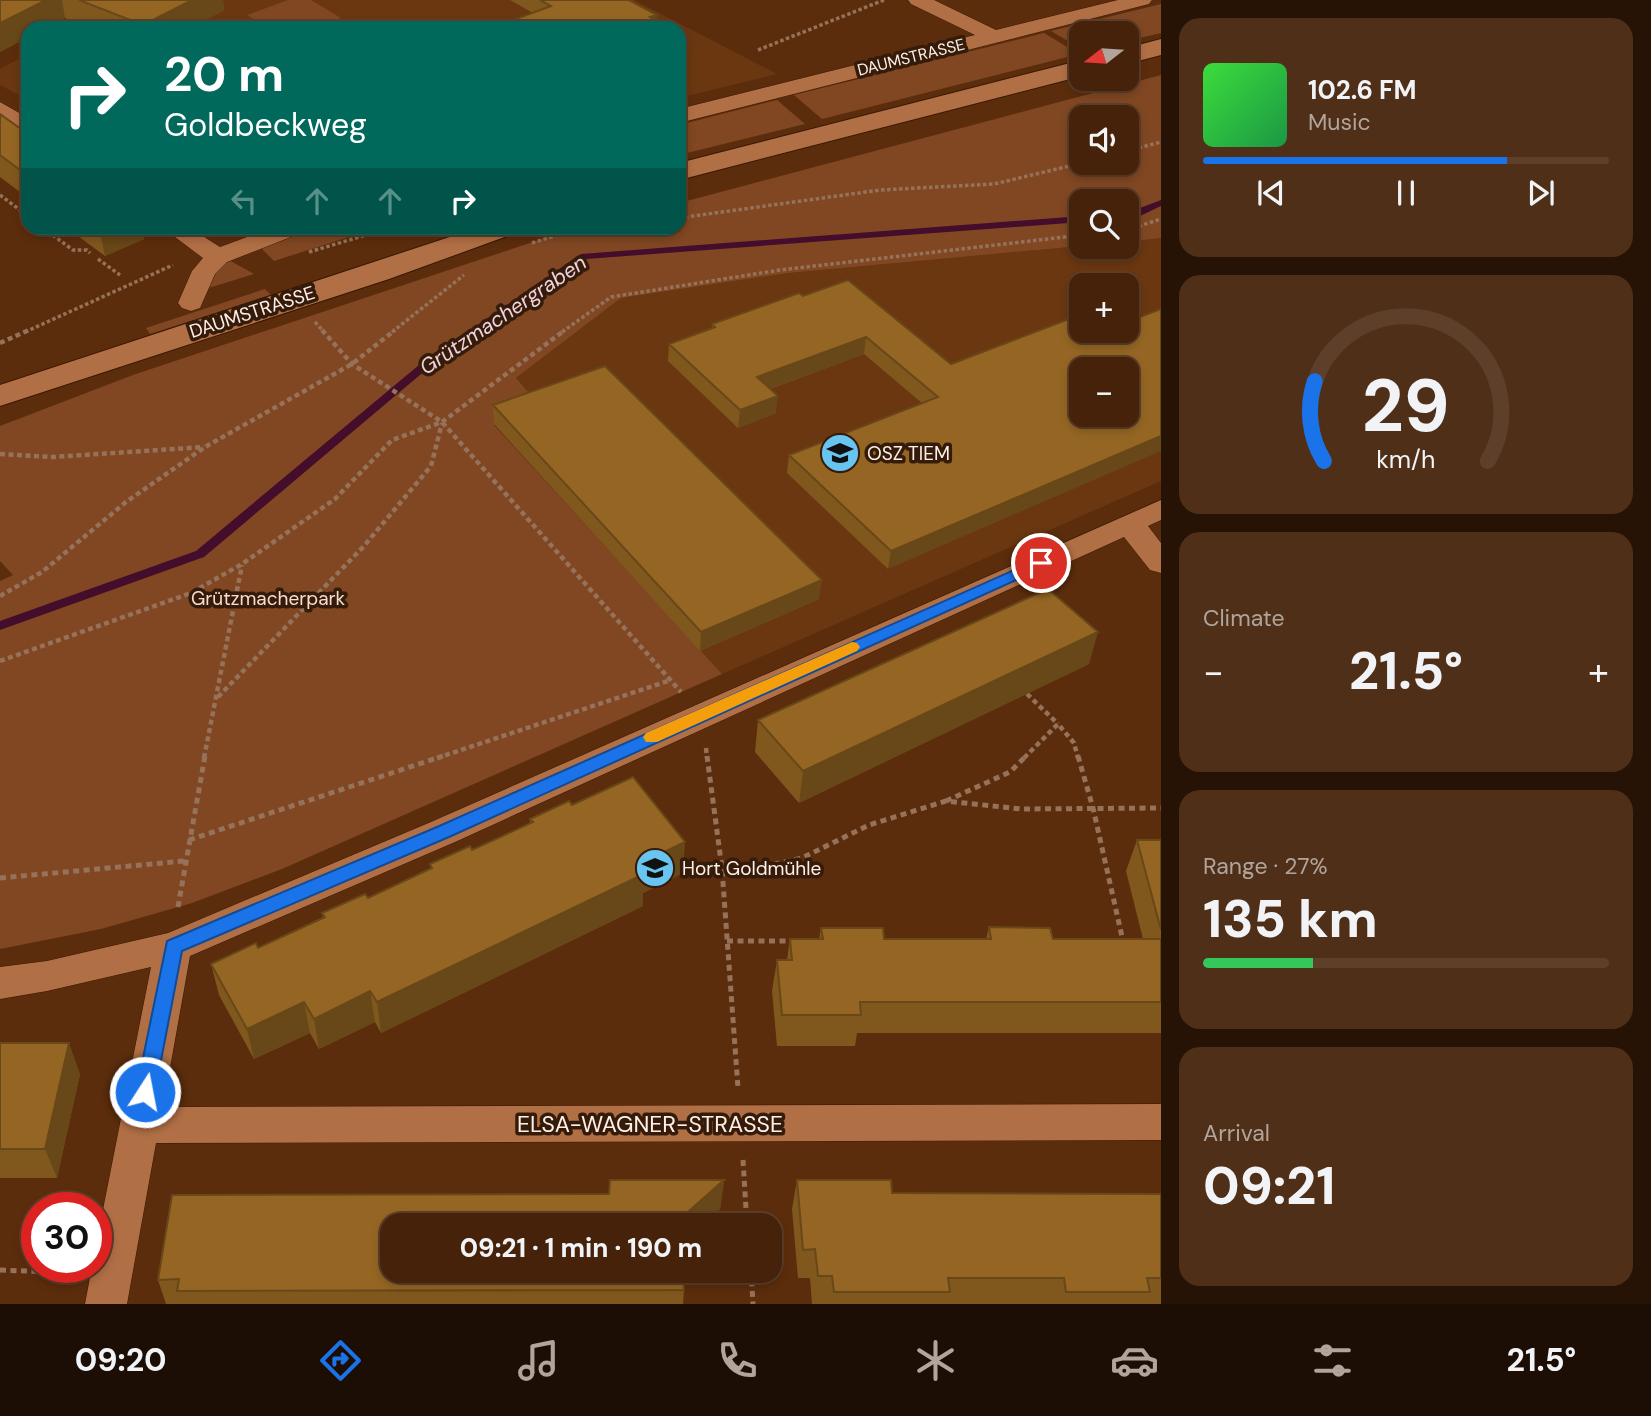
<!DOCTYPE html>
<meta charset="utf-8">
<style>
:root{--surface:#452209;--page:#4f2f17;--text:#f1f3f6;--muted:#b0a49c;--line:#5d3f2a;--accent:#1a73e8}
body{margin:0;font-family:"DM Sans",sans-serif;background:var(--page);color:var(--text);height:100vh;display:flex;flex-direction:column;font-size:26px;white-space:nowrap}
*{box-sizing:border-box;margin:0}
p{font-size:23px;color:var(--muted)}
.icon{flex:none;width:38px;height:38px;fill:none;stroke:currentColor;stroke-width:2;stroke-linecap:round;stroke-linejoin:round}
.map{position:relative;flex:1;overflow:hidden}
.drawer{display:flex;flex-direction:column;gap:18px;padding:18px;background:#261305;width:490px}
.drawer>*{flex:none}
.banner{position:absolute;left:21px;top:21px;width:665px;height:214px;border-radius:21px;box-shadow:0 4px 10px #0003,0 0 0 2px var(--line);background:#00695c;color:#fff;overflow:hidden}
.needle{width:46px;rotate:253deg}
.tools{position:absolute;left:1069px;top:21px;display:grid;gap:14px}
.tools a{display:grid;place-items:center;width:70px;height:70px;border-radius:14px;background:var(--surface);box-shadow:0 4px 10px #0003,0 0 0 2px var(--line);font-size:35px}
.speed{position:absolute;left:21px;top:1192px;display:flex;gap:14px;font-size:35px;font-weight:700;text-align:center}
.speed>*{display:grid;place-content:center;width:91px;height:91px;border-radius:50%;background:var(--surface);box-shadow:0 4px 10px #0003,0 0 0 2px var(--line);line-height:1}
.speed .limit{border:10px solid #d22;background:#fff;color:#111}
.pin{position:absolute;display:grid;place-items:center;width:60px;height:60px;color:#fff;margin:-30px;border:4px solid #fff;border-radius:50%;box-shadow:0 2px 7px #0007}
.me{position:absolute;width:77px;margin:-38px;rotate:11deg;stroke-linejoin:round;filter:drop-shadow(0 0 5px #0008)}
.turn{display:flex;align-items:center;gap:24px;height:147px;padding:0 28px;font-size:32px}
.turn .icon{width:91px;height:91px;stroke-width:2.5}
.turn b{display:block;font-size:49px;line-height:60px}
.lanes{display:flex;align-items:center;height:66px;padding:0 28px;background:#0003;justify-content:center;gap:35px;direction:ltr}
.lanes .off{opacity:.35}
.big{font-size:52px;font-weight:800;line-height:1.1}
.drawer .card{flex:1;display:flex;flex-direction:column;justify-content:center;gap:10px;min-width:0;padding:0 24px;border-radius:21px;background:var(--page)}
.drawer .dial{align-items:center;gap:0}
.dial svg{height:182px;overflow:visible;fill:none;stroke:var(--line);stroke-width:7;stroke-linecap:round;text-anchor:middle}
.dial text{fill:var(--text);stroke:none}
.song{display:flex;align-items:center;gap:21px}
.cover{width:84px;height:84px;border-radius:10px;background:linear-gradient(135deg,hsl(120 70% 55%),hsl(140 70% 35%))}
.played{height:7px;border-radius:4px;background:linear-gradient(90deg,var(--accent) 75%,var(--line) 75%)}
.keys{display:flex;justify-content:space-around;direction:ltr}
.heat{display:flex;justify-content:space-between;align-items:center;font-size:38px;direction:ltr}
.charge{height:10px;border-radius:5px;background:linear-gradient(90deg,#34c759 27%,var(--line) 0)}
.trip{position:absolute;left:380px;top:1213px;width:402px;height:70px;border-radius:21px;background:var(--surface);box-shadow:0 4px 10px #0003,0 0 0 2px var(--line);font-weight:800;line-height:70px;text-align:center}
.dock{display:flex;height:112px;justify-content:space-around;align-items:center;background:#1c0e04;color:var(--muted)}
.dock .icon{width:49px;height:49px}
.dock .on{color:var(--accent)}
.dock b{font-size:32px;color:var(--text)}
main{display:flex;flex:1;min-height:0}
.map>svg:first-child{display:block}
</style>
<main>
<div class="map">
<svg width="1161" height="1304" viewBox="0 0 1161 1304">
<rect width="100%" height="100%" fill="#5c2d0c"/>
<path fill="#6a3711" fill-rule="evenodd" d="M130,0h504l143,74 -98,24v-70h-602z
M28,54v46l-28,-15v-16z
M1161,238v243l-439,193 -228,-250 47,-17 -26,-28 106,-81 167,-25 293,-27 46,1v-5zM1082,285h45v46h-45zM1082,369h45v46h-45z"/>
<path fill="#804722" fill-rule="evenodd" d="M288,0h23l30,18 -28,10h-45l-21,-13z
M1161,4v29l-34,8v-8h-45l-1,16 -30,-18z
M1044,33l35,21 -257,65 -28,-24z
M1161,75v163l-34,4v-41h-45l-1,45 -293,27 -167,25 -105,80 25,29 -47,18 228,249 -440,195 -90,34 -91,26 -101,20v-368l13,-6 -13,-14v-135l133,-51 412,-137 40,-10h94v-25zM1082,117h45v46h-45z
M777,100l28,24 -126,31v-30z
M307,228h70l-103,33 -15,-15z
M227,259l27,15 -52,16z
M265,289l6,6 -121,39 -4,-6z"/>
<g fill="none" stroke-linecap="round" stroke-linejoin="round">
<path fill="#440d2b" fill-rule="evenodd" d="M1161,200v6l-23,11 -11,2v-6z
M1082,216v6l-496,37 -159,110 -223,188 -204,73v-9l196,-70 223,-186 162,-111z"/>
<g stroke="#391803" stroke-width="1">
<path id="street" d="M908,0h26l62,30 122,-30h34l-3,4 -470,119v-14l296,-74 -64,-31z
M0,102l28,16v17l-8,-2 -20,-14z
M163,228h27l30,19 52,-19h32l-3,5 -74,29 -12,12 -15,34 -9,3 -9,-3 -4,-5 14,-32 11,-13z
M1161,500v20l-13,6 13,17v30l-11,-3 -26,-33 -669,305 -265,114 -27,151 998,-3v36l-1005,3 -29,161h-42l7,-37h4v-22l55,-278 -104,24 -47,8v-32l47,-6 121,-28 263,-111z"/>
</g>
<g stroke="#391803" stroke-width="2">
<path id="secondary" d="M1161,39v16l-34,9v-16z
M1082,60v16l-403,104v-17z
M477,228h41l-5,6 -124,45 -389,127v-21z"/>
</g>
<path stroke="#96725a" stroke-width="3.5" stroke-dasharray="3.5 2.5" stroke-linecap="butt" d="M758,50l126,-50
M1127,151l34,-9
M0,195l28,21
M679,218l201,-28 114,-6 88,-21
M43,228l30,22h14l3,3
M1127,230l34,-11
M532,243l41,-13 26,-2
M309,252l77,-23
M98,259l22,16
M315,322l9,10
M25,332l148,-67
M392,332l72,-57
M562,332l49,-35 169,-27 302,-35"/>
<path stroke="#96725a" stroke-width="4.5" stroke-dasharray="5 3.5" stroke-linecap="butt" d="M322,330l30,34 90,58 239,270
M0,343l29,-13
M0,454l53,3 151,-10
M0,596l42,-24 84,-70 79,-55 147,-83 43,-34
M0,661l191,-68 51,-29 93,-65 57,-59 50,-18 123,-92
M1027,694l31,30
M218,697l146,-151 67,-80 11,-43
M706,748l1,10
M204,758l38,-193
M437,758l234,-78
M1024,758l34,-34 16,19 4,15"/>
<path stroke="#96725a" stroke-width="5" stroke-dasharray="6 4.5" stroke-linecap="butt" d="M707,756l15,113 16,219
M1078,756l15,52 30,133
M946,801l64,-29 16,-16
M189,840l254,-84
M722,869h30l50,-11 67,-33 77,-24 75,8 140,-1
M0,878l184,-17
M178,907l27,-151
M727,941h65
M743,1160l4,65
M0,1270l73,3
M751,1270l2,34"/>
<use href="#street" fill="#b16f46" fill-rule="evenodd"/>
<use href="#secondary" fill="#b16f46" fill-rule="evenodd"/>
</g>
<path fill="#80581e" d="M0,0h223l1,10 -34,18h-99l-26,-10 -37,10v9l-28,15z
M510,0h119l28,21 -124,-8z
M0,114l28,20v64l-28,-21z
M67,228h74l3,11 -39,17z
M803,296l148,68 -63,205 -101,-96 2,-18 133,-52 -58,-49 -94,35 6,24 -38,15 -70,-67 1,-17 43,-16v-4z
M493,405l326,194 -119,52 -206,-227z
M1089,664l-290,139 -44,-51 3,-32z
M572,805l111,68 -40,20v13l-262,127 -6,-11 -56,27 -9,-16 -56,26 -35,-64 -8,-31 47,-16 65,-30 -1,-5 46,-15 62,-29v-5l42,-14 58,-27v-4z
M1137,840h24v193h-304l-2,13h-78l-5,-55 5,-31h10l3,-21h29l2,-11 63,11h102l3,-12 64,12h90l-17,-68z
M0,1043l80,31 -23,104h-57z
M610,1180h114l-4,29 -17,16h-311v45h291l1,20 -1,14h-517l-8,-24 14,-85 437,-1z
M797,1180l95,13 269,1v110h-349l-2,-26h-12l-6,-69z"/>
<path fill="#684718" d="M46,0h16l3,18 -19,10h-18v9l-28,15v-29z
M192,0h31l1,10 -34,18h-47v-3z
M657,15l-1,12 7,-3v4h-13v-11z
M99,228h42l3,11 -39,17z
M866,337l-2,17 -109,40 2,-17z
M778,396l-2,17 -38,15 2,-18z
M1161,436v15l-273,118 3,-18z
M822,580l-3,19 -119,52 1,-19z
M1098,632l-9,32 -290,139 4,-32z
M685,842l-2,31 -40,20v13l-262,127 -4,-31 260,-137z
M370,991l5,31 -56,27 -5,-30z
M304,1002l6,31 -56,26 -7,-30z
M69,1043l11,31 -23,104 -12,-29z
M724,1180l-4,29 -17,16h-24l1,-6z"/>
<path fill="#956623" stroke="#684718" stroke-width="2" fill-rule="evenodd" d="M0,0h46l-46,23z
M79,0h113l-49,25z
M540,0h89l28,15 -7,2 13,7 -10,4h-161l59,-22z
M0,114l28,20v42l-28,-21z
M848,280l103,84 131,-50v17h45v-9l34,-13v127l-270,115 -102,-96 149,-58 -72,-60 -109,40 21,19 -38,14 -71,-66 46,-17 -3,-3 87,-31 4,3zM1082,369h45v46h-45z
M605,366l217,214 -121,52 -208,-227z
M1048,589l50,43 -295,139 -45,-51z
M633,777l52,65 -48,23 7,9 -267,128 -7,-11 -56,28 -10,-17 -57,27 -36,-65 45,-21 2,5 67,-31 -3,-4 43,-19 3,4 64,-30 -2,-4 40,-18 2,4 61,-28 -3,-3 39,-18 3,4z
M1137,840h24v90z
M989,927l61,1 3,11h108v63h-301l1,13h-79l-5,-55h15l-2,-21h33l-2,-11h62l1,11h107z
M0,1043h69l-24,106h-45z
M610,1180h114l-44,39v6h-288v45h291l1,20 -507,1 2,-12 -21,1 14,-85 437,-1z
M797,1180h94l1,13 269,1v84h-14l3,14h-84l-2,-14h-116l2,14h-116l-2,-16h-14l-3,-27 -12,1z"/>
<path fill="#1a73e8" stroke="#114b97" stroke-width="2" d="M1041,558l8,5 -2,3 -598,271 -267,114 -27,141 -3,6 -7,3 -7,-3 -2,-6 31,-151 270,-114z"/>
<path fill="#f59e0b" d="M852,642l5,1 3,4 -3,4 -200,91h-11l-3,-5 3,-4z"/>
<defs>
<g id="school-disc" transform="scale(2.0125)"><circle r="9.5" fill="#68c4f0" stroke="#351b09"/><path d="M0-5L7-2L0 1L-7-2ZM-4 1L0 2.5L4 1V4Q0 6-4 4Z" fill="#111"/></g>
</defs>
<g fill-rule="evenodd">
<use href="#school-disc" x="840" y="453"/>
<use href="#school-disc" x="655" y="868"/>
</g>
<g text-anchor="middle" dominant-baseline="central" stroke-width="7" stroke-linejoin="round" paint-order="stroke">
<g font-size="16" fill="#ffefe7" stroke="#351b09">
<text transform="translate(911 57) rotate(-14)">DAUMSTRASSE</text>
</g>
<g font-size="19" fill="#ffefe7" stroke="#351b09">
<text transform="translate(252 312) rotate(-18)">DAUMSTRASSE</text>
</g>
<g font-size="19" fill="#ffefe7" stroke="#351b09" text-anchor="start">
<text x="867" y="453">OSZ TIEM</text>
<text x="682" y="868">Hort Goldmühle</text>
</g>
<g font-size="19" fill="#f7ddcd" stroke="#351b09">
<text x="268" y="598">Grützmacherpark</text>
</g>
<g font-size="21" font-style="italic" fill="#f0d3de" stroke="#351b09">
<text transform="translate(503 315) rotate(-34)">Grützmachergraben</text>
</g>
<g font-size="23" fill="#ffefe7" stroke="#351b09">
<text x="650" y="1124">ELSA-WAGNER-STRASSE</text>
</g>
</g>
</svg>
<div class="tools">
<a><svg class="needle" viewBox="-14 -14 28 28"><path d="M0-13l5 13h-10z" fill="#e53935"/><path d="M0 13l5-13h-10z" fill="#b0a49c"/></svg></a>
<a><svg class="icon" aria-label="sound" viewBox="0 0 24 24"><path d="M4 9h4l5-4v14l-5-4H4zM17 9q2 3 0 6"/></svg></a>
<a><svg class="icon" aria-label="search" viewBox="0 0 24 24"><circle cx="10" cy="10" r="6"/><path d="M15 15l6 6"/></svg></a>
<a>+</a>
<a>−</a>
</div>
<div class="speed"><div class="limit">30</div></div>
<div class="pin" style="left:1041px;top:563px;background:#d93025"><svg class="icon" aria-label="arrive" viewBox="0 0 24 24"><path d="M6 21V4h12l-3 4 3 4H6"/></svg></div>
<svg class="me" style="left:145px;top:1092px" viewBox="-20 -20 40 40"><circle r="17" fill="#1a73e8" stroke="#fff" stroke-width="3"/><path d="M0-11L8 9 0 5-8 9z" fill="#fff"/></svg>
<div class="trip">09:21 · 1 min · 190 m</div>
<div class="banner">
<div class="turn"><svg class="icon" aria-label="right" viewBox="0 0 24 24"><path d="M7 20v-9h11M14 6l5 5-5 5"/></svg><div><b>20 m</b>Goldbeckweg</div></div>
<div class="lanes"><svg class="icon off" aria-label="left" viewBox="0 0 24 24"><path d="M17 20v-9H6M10 6l-5 5 5 5"/></svg><svg class="icon off" aria-label="ahead" viewBox="0 0 24 24"><path d="M12 20V5M6 11l6-6 6 6"/></svg><svg class="icon off" aria-label="ahead" viewBox="0 0 24 24"><path d="M12 20V5M6 11l6-6 6 6"/></svg><svg class="icon" aria-label="right" viewBox="0 0 24 24"><path d="M7 20v-9h11M14 6l5 5-5 5"/></svg></div>
</div>
</div>
<section class="drawer">
<div class="card">
<div class="song"><i class="cover"></i><div><b>102.6 FM</b><p>Music</p></div></div>
<div class="played"></div>
<div class="keys"><svg class="icon" aria-label="previous" viewBox="0 0 24 24"><path d="M18 5L8 12l10 7zM5 5v14"/></svg><svg class="icon" aria-label="pause" viewBox="0 0 24 24"><path d="M8 5v14M16 5v14"/></svg><svg class="icon" aria-label="next" viewBox="0 0 24 24"><path d="M6 5l10 7-10 7zM19 5v14"/></svg></div>
</div>
<div class="card dial"><svg viewBox="0 0 100 80">
<path d="M14 69A42 42 0 1 1 86 69"/>
<path d="M14 69A42 42 0 0 1 10 34" stroke="#1a73e8"/>
<text x="50" y="56" font-size="32" font-weight="700">29</text>
<text x="50" y="72" font-size="11">km/h</text>
</svg></div>
<div class="card"><p>Climate</p>
<div class="heat"><a>−</a><b class="big">21.5°</b><a>+</a></div>
</div>
<div class="card"><p>Range · 27%</p><b class="big">135 km</b><div class="charge"></div></div>
<div class="card"><p>Arrival</p><b class="big">09:21</b></div>
</section>
</main>
<nav class="dock">
<b>09:20</b>
<svg class="icon on" aria-label="directions" viewBox="0 0 24 24"><path d="M12 3l9 9-9 9-9-9zM9 14v-3h6M13 9l2 2-2 2"/></svg>
<svg class="icon" aria-label="music" viewBox="0 0 24 24"><path d="M9 18V5l10-2v13"/><circle cx="6" cy="18" r="3"/><circle cx="16" cy="16" r="3"/></svg>
<svg class="icon" aria-label="phone" viewBox="0 0 24 24"><path d="M5 4h4l2 5-3 2q2 4 5 5l2-3 5 2v4C11 20 4 13 5 4z"/></svg>
<svg class="icon" aria-label="climate" viewBox="0 0 24 24"><path d="M12 3v18M4 7l16 10M4 17L20 7"/></svg>
<svg class="icon" aria-label="car" viewBox="0 0 24 24"><path d="M5 17H2v-5l4-1 3-4h7l3 4 3 1v5h-3M9 17h6M6 11h13"/><circle cx="7" cy="17" r="2"/><circle cx="17" cy="17" r="2"/></svg>
<svg class="icon" aria-label="filters" viewBox="0 0 24 24"><path d="M4 7h16M4 17h16"/><circle cx="9" cy="7" r="2"/><circle cx="15" cy="17" r="2"/></svg>
<b>21.5°</b>
</nav>
